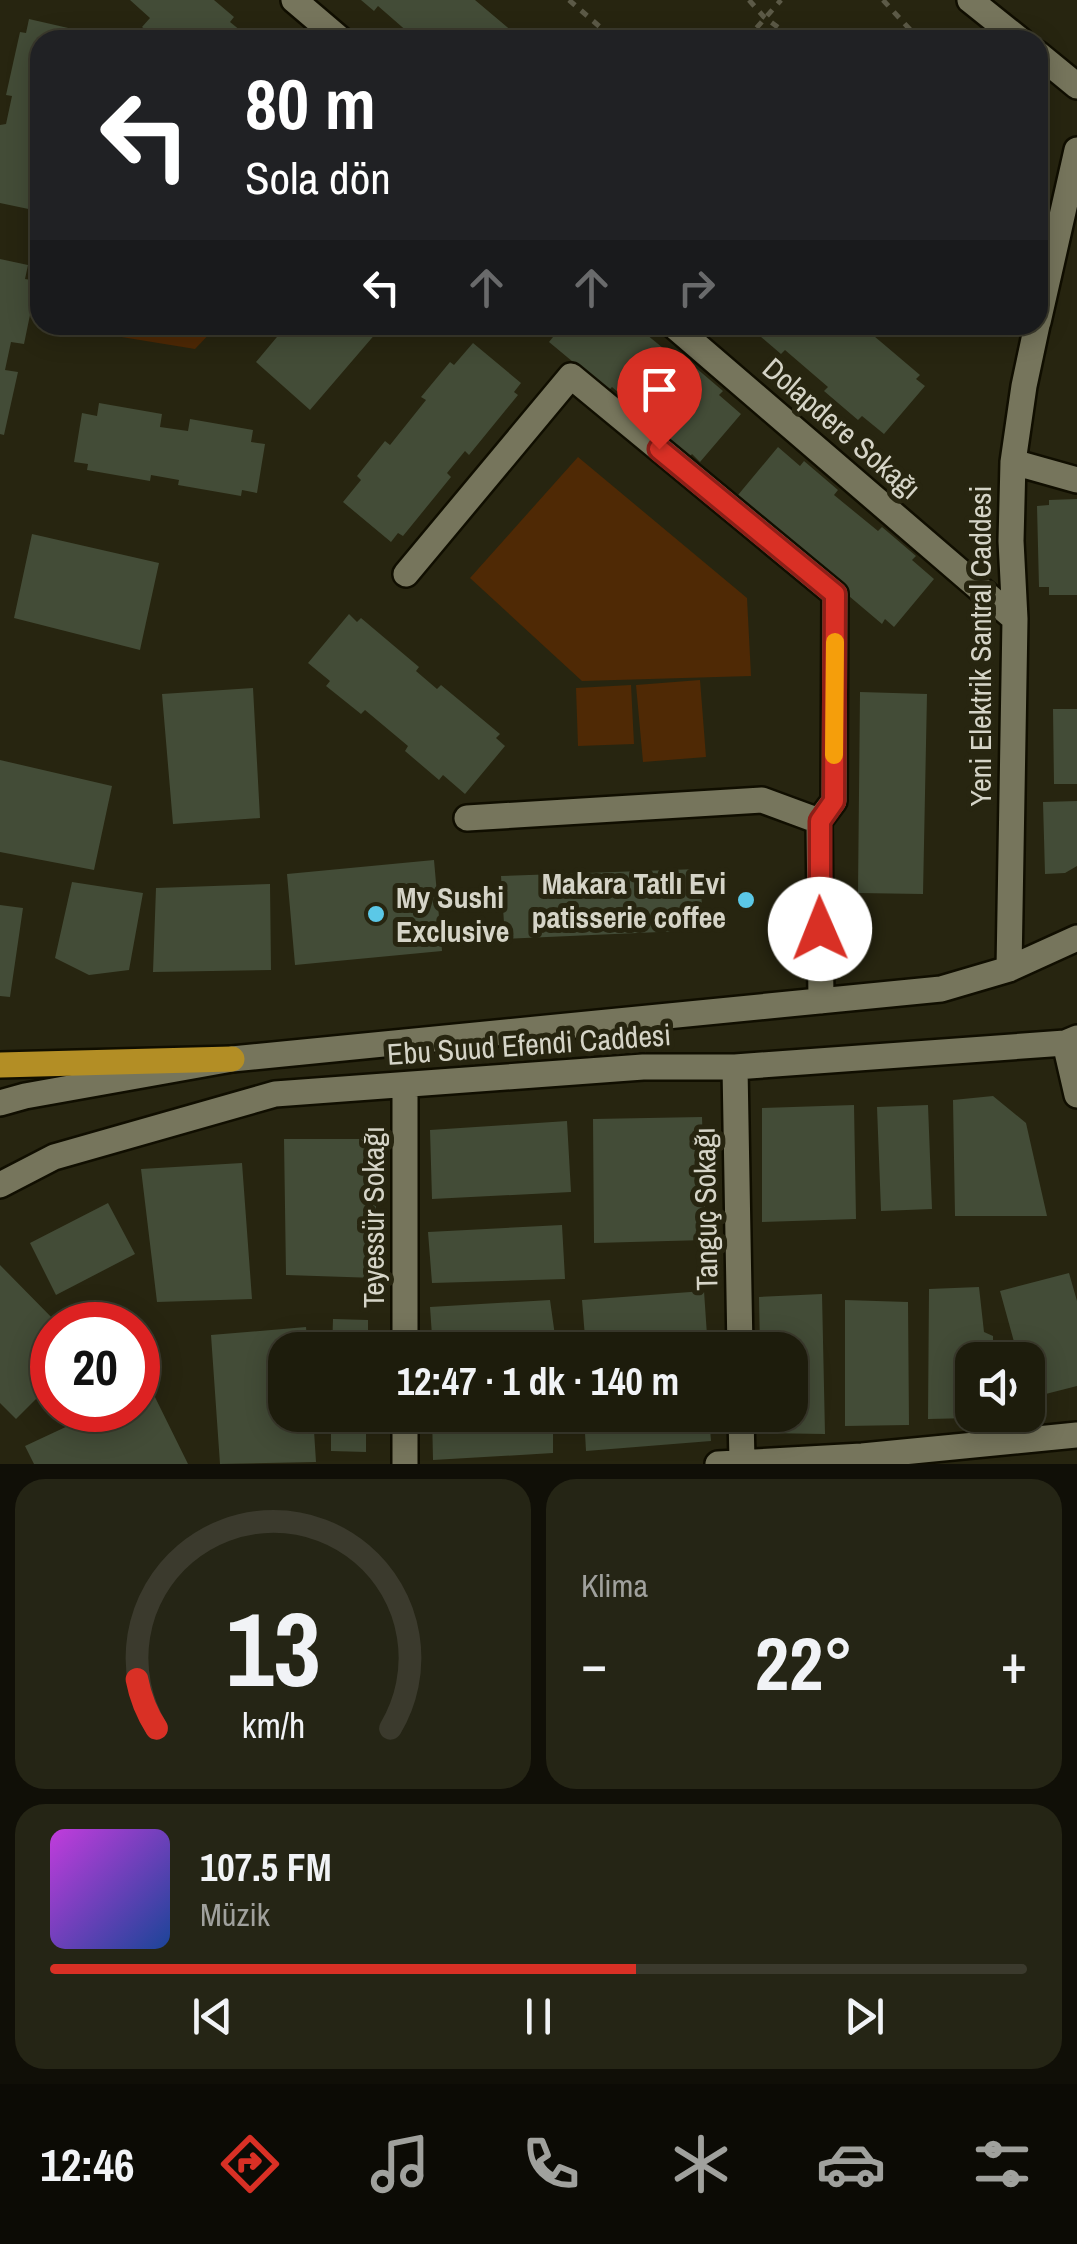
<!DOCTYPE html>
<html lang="tr">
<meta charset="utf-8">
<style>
:root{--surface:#1d1c0c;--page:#252515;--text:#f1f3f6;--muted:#a0a19d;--line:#3b3a2d;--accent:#d93025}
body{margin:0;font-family:"Archivo Narrow",sans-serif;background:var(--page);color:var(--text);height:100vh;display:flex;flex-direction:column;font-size:38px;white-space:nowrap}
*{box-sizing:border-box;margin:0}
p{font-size:32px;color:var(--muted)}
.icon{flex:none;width:55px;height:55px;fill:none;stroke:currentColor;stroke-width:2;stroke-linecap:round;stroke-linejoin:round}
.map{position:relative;height:1464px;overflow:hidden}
.details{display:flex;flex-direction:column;gap:15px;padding:15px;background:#100f07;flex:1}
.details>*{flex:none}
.hud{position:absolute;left:30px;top:30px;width:1018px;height:305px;border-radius:30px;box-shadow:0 5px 25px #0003,0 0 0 2px var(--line);background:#202124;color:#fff;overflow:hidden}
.controls{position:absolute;left:955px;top:1342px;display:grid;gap:20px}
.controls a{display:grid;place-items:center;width:90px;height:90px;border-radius:20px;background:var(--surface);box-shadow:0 5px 25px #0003,0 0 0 2px var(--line);font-size:50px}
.speed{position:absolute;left:30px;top:1302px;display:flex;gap:20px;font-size:50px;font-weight:700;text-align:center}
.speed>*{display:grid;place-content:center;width:130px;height:130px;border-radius:50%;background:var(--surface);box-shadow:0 5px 25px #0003,0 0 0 2px var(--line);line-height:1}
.speed .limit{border:15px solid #d22;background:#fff;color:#111}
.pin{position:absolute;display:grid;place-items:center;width:85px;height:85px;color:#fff;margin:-102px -42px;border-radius:50% 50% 50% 0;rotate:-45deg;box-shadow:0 0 10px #0007}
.pin .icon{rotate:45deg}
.me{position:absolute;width:110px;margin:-55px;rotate:359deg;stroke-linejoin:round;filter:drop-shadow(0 0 8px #0008)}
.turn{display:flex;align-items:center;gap:35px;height:210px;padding:0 50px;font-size:45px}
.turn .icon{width:130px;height:130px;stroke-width:2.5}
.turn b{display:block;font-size:70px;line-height:85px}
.lanes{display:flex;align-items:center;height:95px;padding:0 50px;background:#0003;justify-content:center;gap:50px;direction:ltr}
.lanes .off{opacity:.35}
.big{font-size:75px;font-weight:700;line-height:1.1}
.details .widget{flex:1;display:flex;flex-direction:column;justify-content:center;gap:15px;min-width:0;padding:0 35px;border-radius:30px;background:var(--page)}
.details .dial{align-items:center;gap:0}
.dial svg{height:260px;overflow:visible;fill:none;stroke:var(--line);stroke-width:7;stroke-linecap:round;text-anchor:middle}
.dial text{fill:var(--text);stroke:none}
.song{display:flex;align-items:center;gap:30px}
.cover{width:120px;height:120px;border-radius:15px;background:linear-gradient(135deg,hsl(290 70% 55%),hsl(220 70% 35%))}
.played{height:10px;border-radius:5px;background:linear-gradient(90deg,var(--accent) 60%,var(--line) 60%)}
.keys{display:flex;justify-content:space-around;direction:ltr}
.heat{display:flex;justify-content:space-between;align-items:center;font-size:55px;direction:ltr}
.details .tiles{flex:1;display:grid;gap:15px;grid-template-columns:1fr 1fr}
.widget:last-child{grid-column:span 2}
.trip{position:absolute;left:268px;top:1332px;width:540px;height:100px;border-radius:30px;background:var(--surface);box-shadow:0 5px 25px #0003,0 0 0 2px var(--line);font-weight:700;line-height:100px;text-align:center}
.dock{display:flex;height:160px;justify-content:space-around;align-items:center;background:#0c0b05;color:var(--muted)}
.dock .icon{width:70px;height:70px}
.dock .on{color:var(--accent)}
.dock b{font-size:45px;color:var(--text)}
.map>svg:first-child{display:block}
</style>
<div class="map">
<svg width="1077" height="1464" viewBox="0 0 1077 1464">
<rect width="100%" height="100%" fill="#272510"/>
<path fill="#4f2905" d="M48,325h170l-23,24z
M578,457l169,141 4,78 -169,5 -112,-103z
M700,680l6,77 -63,5 -7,-77z
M631,685l3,59 -56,2 -2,-58z"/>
<path fill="#434c37" d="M130,0h84l20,17 -4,5 11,9 -7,9h-77l-15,-13 8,-9z
M361,0h114l38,32 -4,4 4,4h-96l-39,-34 -4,5z
M29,19l48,11 -3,10h-34l-2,171 -38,-8v-78l6,-1 6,-28 -6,-1 14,-63 6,1z
M0,259l28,6 -3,14 12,2 -13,63 -13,-2 -6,28 13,2 -14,63 -4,-1z
M287,325h96l-73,85 -54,-48z
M549,325h96l-4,5 44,36 4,-4 34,29 -4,4 22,19 -41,48 -8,-8 -4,5 -58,-50 3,-4 -21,-18 -4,4 -59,-49 4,-5 -9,-7z
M747,325h106l5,4 3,-4 59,50 -4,4 9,7 -41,48 -22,-18 -4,4 -34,-29 4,-4 -43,-37 -4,4z
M473,343l48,40 -7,9 4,3 -49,60 -4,-4 -18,22 4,4 -48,59 -5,-3 -7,9 -48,-40 18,-22 -4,-4 28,-35 5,4 36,-45 -5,-3 29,-35 4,3z
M99,403l63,11 -2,13 28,4 2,-12 63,11 -2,12 14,2 -8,49 -15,-3 -1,6 -63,-11 1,-5 -28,-5 -1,6 -63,-11 1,-6 -14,-2 8,-49 15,3z
M778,447l22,19 4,-5 34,29 -4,5 44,36 4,-4 34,29 -4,4 22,19 -40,48 -9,-8 -3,5 -59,-50 3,-4 -21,-18 -4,4 -58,-49 3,-5 -8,-7z
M1077,499v96h-28v-8h-10l-2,-81 12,-1v-5z
M32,534l127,29 -19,87 -126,-32z
M349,614l8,8 4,-4 58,49 -3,4 21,18 4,-4 59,49 -4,4 9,8 -40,48 -22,-19 -4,5 -34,-29 3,-5 -43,-36 -4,4 -35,-28 4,-5 -22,-18z
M253,688l7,130 -87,6 -11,-130z
M860,692l67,2 -4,200 -65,-1z
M1053,709h24v75h-23z
M0,760l112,26 -18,84 -94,-18z
M1077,801v65l-12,7 -20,1 -2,-72z
M434,860l8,91 -147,14 -8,-91z
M698,869l7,61 -200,9 -4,-63z
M72,882l71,11 -14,77 -40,5 -34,-17z
M270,884l1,86 -118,2 3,-84z
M0,905l23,3 -13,89 -10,-1z
M993,1096l33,27 21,93h-92l-2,-116z
M854,1105l2,114 -94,3v-114z
M928,1105l4,104 -51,2 -4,-104z
M702,1117l4,123 -112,3 -1,-124z
M567,1121l4,71 -139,7 -2,-69z
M284,1139h92v139l-90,-3z
M242,1163l10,136 -95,3 -16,-133z
M108,1203l27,51 -79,41 -26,-52z
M562,1225l3,54 -133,4 -4,-51z
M0,1265l59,60h-7v58l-36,36 -16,-16z
M1069,1273l8,28v85l-47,12 -2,-38h-9l-19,-69z
M979,1287l5,45 9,4v24h-21v58l-44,1 1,-130z
M704,1291l4,59h-122l-4,-50z
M822,1294l3,140 -63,-1 -1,-18h29v-65h-30l-1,-53z
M550,1300l7,50h-124l-3,-43z
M845,1300l63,2 1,123 -64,1z
M333,1319l35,1v30h-36z
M306,1327l2,23h-23v65h28l3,47 -96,2 -9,-129z
M150,1387l38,77h-154l-9,-18 77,-36h36v-17z
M331,1415h35v37l-35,-1z
M432,1415h121v38l-120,7z
M584,1415h125l2,26 -125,10z"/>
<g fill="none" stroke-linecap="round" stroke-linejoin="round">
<g stroke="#100e00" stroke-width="30">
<path id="minor" d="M294,0l47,40
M970,0l50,40
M1038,54l39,32
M1038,322l39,-172
M673,325l342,294
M1013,462l64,18
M406,574l165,-198 264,218 -1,207 -15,20 2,180
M467,818l295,-18 57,21
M1009,969l6,-350 -4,-78 2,-79 11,-76 13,-61
M1065,1043l12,52
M735,1067l5,283
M0,1103l25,-7 207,-37 709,-70 68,-20 68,-31
M0,1185l54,-28 221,-63 368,-27h92l330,-24 12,-5
M405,1350v-265
M741,1415l1,47
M405,1464v-49
M718,1464l144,-8 215,-21"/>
</g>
<g stroke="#100e00" stroke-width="30">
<path id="major" d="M0,1065l232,-6"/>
</g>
<path stroke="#5c5a47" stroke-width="5" stroke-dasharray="8 8" stroke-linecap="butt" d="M569,0l46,40
M749,0l15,17 31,23
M883,0l31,34 -2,6
M746,40l35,-40"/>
<use href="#minor" stroke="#76755c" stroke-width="25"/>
<use href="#major" stroke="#b38e25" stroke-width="25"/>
</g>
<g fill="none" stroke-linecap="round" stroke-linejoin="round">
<g stroke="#8d1f18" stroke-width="25">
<path id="route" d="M659,449l176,145 -1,207 -14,20v108"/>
</g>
<use href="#route" stroke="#d93025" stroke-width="18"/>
<path stroke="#f59e0b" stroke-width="18" d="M834,755l1,-113"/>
</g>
<g fill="#5bc8e7" stroke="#272510" stroke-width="4">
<circle cx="746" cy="900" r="10"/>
<circle cx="376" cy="914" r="10"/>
</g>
<g text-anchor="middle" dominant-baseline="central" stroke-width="10" stroke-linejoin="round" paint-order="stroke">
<g font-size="30" fill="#d5d4c7" stroke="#272510">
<text transform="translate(842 428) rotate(41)">Dolapdere Sokağı</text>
<text transform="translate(980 646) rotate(-90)">Yeni Elektrik Santral Caddesi</text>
<text transform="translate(529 1044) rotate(-4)">Ebu Suud Efendi Caddesi</text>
<text transform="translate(705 1209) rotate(-91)">Tanguç Sokağı</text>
<text transform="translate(373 1217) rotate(-90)">Teyessür Sokağı</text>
</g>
<g font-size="30" font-weight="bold" fill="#d5d4c7" stroke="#272510" text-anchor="end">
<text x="726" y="883">Makara Tatlı Evi<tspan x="726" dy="34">patisserie coffee</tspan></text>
<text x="396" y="897" text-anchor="start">My Sushi<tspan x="396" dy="34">Exclusive</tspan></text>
</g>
</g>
</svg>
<div class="controls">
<a><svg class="icon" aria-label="sound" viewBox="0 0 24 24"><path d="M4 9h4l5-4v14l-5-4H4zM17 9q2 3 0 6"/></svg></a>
</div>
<div class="speed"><div class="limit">20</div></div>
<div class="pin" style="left:659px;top:449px;background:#d93025"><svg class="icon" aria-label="arrive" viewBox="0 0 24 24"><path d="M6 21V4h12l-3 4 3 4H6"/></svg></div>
<svg class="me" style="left:820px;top:929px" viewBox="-20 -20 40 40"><circle r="19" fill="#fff"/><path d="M0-13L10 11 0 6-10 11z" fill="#d93025"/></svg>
<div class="trip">12:47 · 1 dk · 140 m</div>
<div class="hud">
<div class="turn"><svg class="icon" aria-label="left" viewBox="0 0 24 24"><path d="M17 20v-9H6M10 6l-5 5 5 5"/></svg><div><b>80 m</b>Sola dön</div></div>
<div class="lanes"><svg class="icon" aria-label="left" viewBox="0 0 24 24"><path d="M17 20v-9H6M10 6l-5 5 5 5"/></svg><svg class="icon off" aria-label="ahead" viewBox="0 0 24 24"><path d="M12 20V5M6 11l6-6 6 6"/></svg><svg class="icon off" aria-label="ahead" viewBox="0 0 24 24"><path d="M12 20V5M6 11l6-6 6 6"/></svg><svg class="icon off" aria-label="right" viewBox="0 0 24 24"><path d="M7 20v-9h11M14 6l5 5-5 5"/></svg></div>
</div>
</div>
<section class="details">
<div class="tiles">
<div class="widget dial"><svg viewBox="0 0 100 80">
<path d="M14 69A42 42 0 1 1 86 69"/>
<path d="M14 69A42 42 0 0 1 8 54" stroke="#d93025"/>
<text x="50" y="56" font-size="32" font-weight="700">13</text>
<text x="50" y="72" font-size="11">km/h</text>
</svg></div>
<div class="widget"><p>Klima</p>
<div class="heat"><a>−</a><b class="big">22°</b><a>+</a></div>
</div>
<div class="widget">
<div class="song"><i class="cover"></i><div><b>107.5 FM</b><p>Müzik</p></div></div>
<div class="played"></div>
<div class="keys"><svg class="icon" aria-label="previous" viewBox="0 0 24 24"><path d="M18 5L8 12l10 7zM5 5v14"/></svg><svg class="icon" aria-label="pause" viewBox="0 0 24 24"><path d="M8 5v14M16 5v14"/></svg><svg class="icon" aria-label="next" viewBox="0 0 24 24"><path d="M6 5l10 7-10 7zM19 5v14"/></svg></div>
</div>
</div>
</section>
<nav class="dock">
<b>12:46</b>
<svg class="icon on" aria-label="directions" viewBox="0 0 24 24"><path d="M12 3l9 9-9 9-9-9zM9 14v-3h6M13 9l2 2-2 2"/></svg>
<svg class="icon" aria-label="music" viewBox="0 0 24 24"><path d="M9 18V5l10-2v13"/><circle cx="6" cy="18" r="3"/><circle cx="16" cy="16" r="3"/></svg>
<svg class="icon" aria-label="phone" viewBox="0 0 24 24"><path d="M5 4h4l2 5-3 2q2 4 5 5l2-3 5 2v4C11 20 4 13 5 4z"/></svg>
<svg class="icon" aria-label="climate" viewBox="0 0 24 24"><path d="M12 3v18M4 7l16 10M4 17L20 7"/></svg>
<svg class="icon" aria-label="car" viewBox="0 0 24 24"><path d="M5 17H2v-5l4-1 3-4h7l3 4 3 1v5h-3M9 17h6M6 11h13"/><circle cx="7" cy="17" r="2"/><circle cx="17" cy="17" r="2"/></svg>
<svg class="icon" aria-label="filters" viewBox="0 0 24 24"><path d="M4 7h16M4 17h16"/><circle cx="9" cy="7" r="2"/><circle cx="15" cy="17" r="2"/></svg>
</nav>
